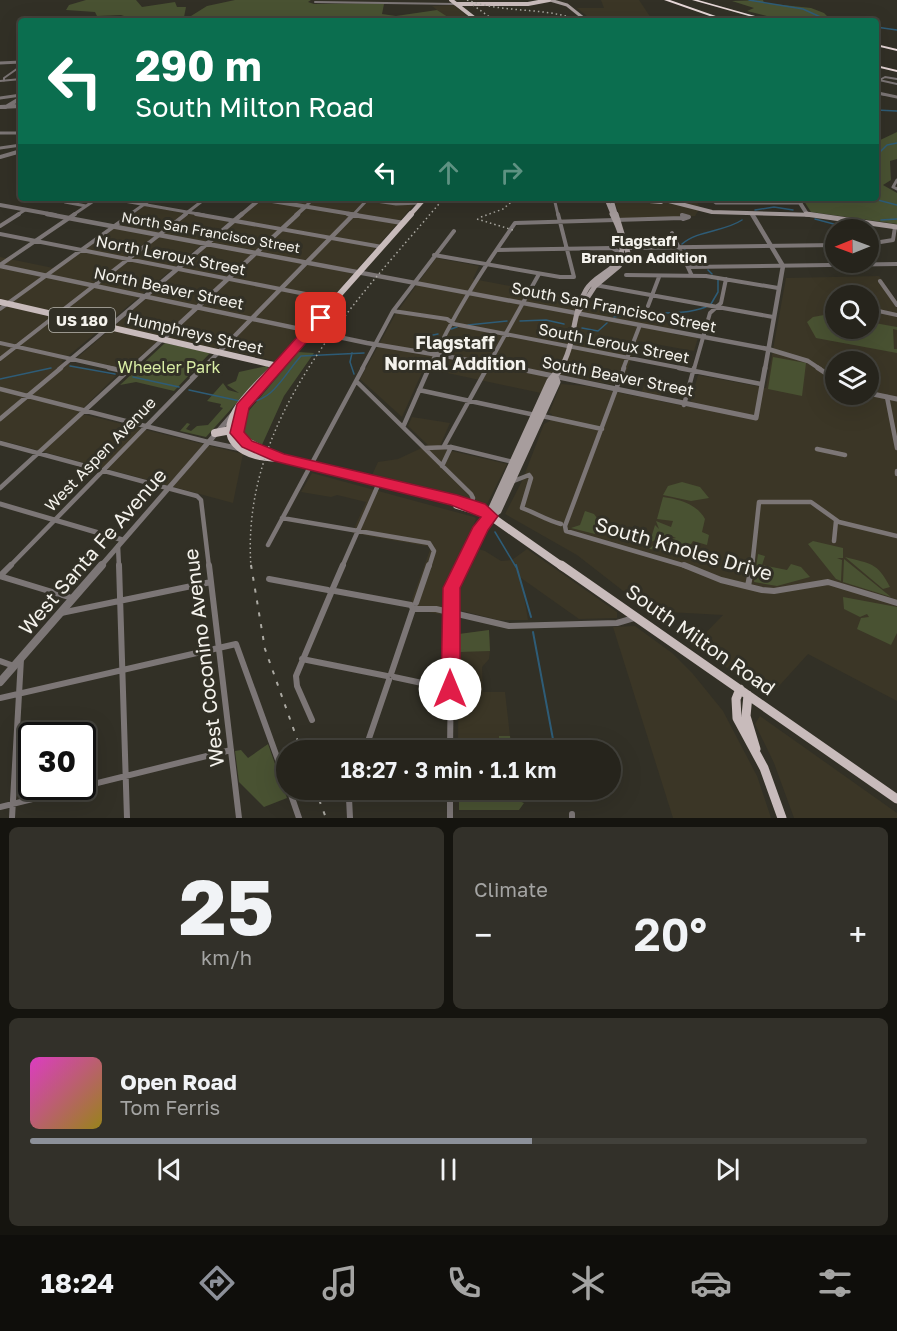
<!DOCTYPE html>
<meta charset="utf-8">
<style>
:root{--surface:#26241c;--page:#323029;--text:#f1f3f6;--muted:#a4a4a3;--line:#42413b;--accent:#8c9099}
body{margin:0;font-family:"Golos Text",sans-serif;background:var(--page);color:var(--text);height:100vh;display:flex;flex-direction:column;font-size:22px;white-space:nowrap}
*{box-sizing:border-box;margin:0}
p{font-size:20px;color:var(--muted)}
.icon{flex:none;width:33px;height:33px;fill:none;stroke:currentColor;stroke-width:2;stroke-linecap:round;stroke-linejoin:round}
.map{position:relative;height:818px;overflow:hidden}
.side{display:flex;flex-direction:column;gap:9px;padding:9px;background:#15140f;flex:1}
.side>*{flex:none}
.top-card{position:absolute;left:18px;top:18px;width:861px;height:183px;border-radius:6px;box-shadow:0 6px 24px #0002,0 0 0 2px var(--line);background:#0b6e4f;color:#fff;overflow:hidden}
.needle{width:39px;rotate:269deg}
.tools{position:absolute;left:825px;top:219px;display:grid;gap:12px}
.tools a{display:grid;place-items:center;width:54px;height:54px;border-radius:50%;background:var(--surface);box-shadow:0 6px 24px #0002,0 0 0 2px var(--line);font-size:30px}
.speed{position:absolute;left:18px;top:722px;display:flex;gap:12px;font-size:30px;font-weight:700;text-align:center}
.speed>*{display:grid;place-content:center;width:78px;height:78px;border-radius:50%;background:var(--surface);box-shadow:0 6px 24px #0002,0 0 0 2px var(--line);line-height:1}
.speed .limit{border:3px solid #111;border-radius:9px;background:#fff;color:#111}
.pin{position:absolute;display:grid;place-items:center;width:51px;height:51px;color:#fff;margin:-26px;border-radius:12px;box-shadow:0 3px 9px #0006}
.me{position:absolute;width:66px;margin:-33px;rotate:0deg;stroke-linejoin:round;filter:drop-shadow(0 0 4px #0008)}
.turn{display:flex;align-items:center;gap:21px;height:126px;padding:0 18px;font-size:27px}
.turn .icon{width:78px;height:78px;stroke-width:2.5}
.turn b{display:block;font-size:42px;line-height:51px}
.lanes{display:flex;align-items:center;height:57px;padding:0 18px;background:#0003;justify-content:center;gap:30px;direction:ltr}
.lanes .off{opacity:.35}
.big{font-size:45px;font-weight:600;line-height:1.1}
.side .card{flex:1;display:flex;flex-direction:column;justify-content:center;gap:9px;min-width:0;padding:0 21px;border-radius:9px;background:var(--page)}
.side .dial{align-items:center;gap:0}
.dial b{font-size:78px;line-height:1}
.song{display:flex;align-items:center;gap:18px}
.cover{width:72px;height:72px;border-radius:9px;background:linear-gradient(135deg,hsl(310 70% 55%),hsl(50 70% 35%))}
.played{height:6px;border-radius:3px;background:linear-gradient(90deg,var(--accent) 60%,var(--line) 60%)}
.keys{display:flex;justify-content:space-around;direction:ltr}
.heat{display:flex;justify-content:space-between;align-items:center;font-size:33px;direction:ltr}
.side .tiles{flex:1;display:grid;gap:9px;grid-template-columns:1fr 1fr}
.card:last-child{grid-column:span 2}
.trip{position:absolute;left:276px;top:740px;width:345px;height:60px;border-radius:30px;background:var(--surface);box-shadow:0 6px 24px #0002,0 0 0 2px var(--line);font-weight:600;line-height:60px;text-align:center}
.dock{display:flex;height:96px;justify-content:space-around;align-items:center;background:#0f0e0b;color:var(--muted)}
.dock .icon{width:42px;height:42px}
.dock .on{color:var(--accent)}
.dock b{font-size:27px;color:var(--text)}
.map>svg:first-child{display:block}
</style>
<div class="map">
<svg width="897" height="818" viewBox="0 0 897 818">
<rect width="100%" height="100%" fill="#323026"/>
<path fill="#3b3626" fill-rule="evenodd" d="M601,0h38l14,21h-60l-16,-13h27z
M454,5l19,16h-22l-19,-15z
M263,198h157l-144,163 -113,-24 -38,32 -48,-11z
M613,198h82l5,10 -5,8 -74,3z
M144,206l86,15 -169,141 55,14 -38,37 165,41 -10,49 -233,-63v-183l58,12z
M436,258l43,8 -6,13 204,38 -4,17 25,4 -4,13 -56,-10 -17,45 -71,-13 -9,20 -117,-25 -22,49 -42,-38 35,-64z
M879,276l18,25v400l-89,-47 -39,43 -75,-52 29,-30 -74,-4 -72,-56 -72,-41 17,-33 22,-57 6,-3 2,-7 -3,-1 12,-29 25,2 54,11 6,-18 18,4 -5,18 30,6 9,-32 68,13 20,-110zM836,296h32v32h-32zM836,362h32v32h-32z
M412,417l38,6 -11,25 68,16 -20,40 -3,1 -112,-30 6,-13 20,-3 30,-14 -20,-19z
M312,473l162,44 2,2 -10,26 19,6 16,10 11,-1 15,-11 90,63v6l-38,1 -58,-41 7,42h-30l-39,-10 -11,6 -39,-8 22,-61 -79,-14 14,-31 -29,-7 -6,2 -30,-5z
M635,626l37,27 21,21 30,37 34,65 14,42h-98l-60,-191z
M489,630l1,20 -1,9 -7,8 1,25h22l5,44h-10l-1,5h-41l1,-107z
M760,716l137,97v5h-103l-20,-55 -19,-39z"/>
<path fill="#495232" d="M86,0h50l6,7 33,-5 2,5h9l-2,10 5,4h-69l4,-5 -3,-1 -24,1 -2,-4 -29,-2 3,-5z
M235,0h76l-3,2 6,2 74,-1 -4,1 -2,10 14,2 41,-6 17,11 -84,-3 -19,3h-156l-4,-5 16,-10z
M763,0l1,3 47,5 13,5 6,6 19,2h-63l-39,-10 7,-3 -22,-7z
M897,132v27l-7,2 1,19 -8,5 14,8v31l-86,-12 -9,-14h74v-56z
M824,315l11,1 1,12h32l1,-6 28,5v3l-4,-1 1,20h3v4l-81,-15 -9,-16 6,-5z
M165,343l45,10 -36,38 -38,-9 -16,3z
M298,352l16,1 -30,43 -23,51c-13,-7 -22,-12 -19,-28z
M773,357l33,6 -4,33 -34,-7z
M267,366l1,2 -62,69 -26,-6 7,-8 3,1 -4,5 5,2 6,-5 11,-1 15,-17 -3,-1 1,-3 -14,-3 16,-18 5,7 11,3 -12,-8 9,-4 3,-9z
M682,482l18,5 9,11 -18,3 -28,-6 5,-9z
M663,497c16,2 34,7 42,22l-3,13 7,3 -2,10 -14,-4c-8,15 -29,9 -44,8l10,-9 17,-2 -10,-4 1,3 -17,5 5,-17 4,4 -3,-8 15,6 2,-6 -16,-2z
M585,511l9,3 3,4 -2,16 -24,-6 9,-3z
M813,541l30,7v10h-6l5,2 -1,21 -5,-2 -28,-35z
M758,554l7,2 -3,9 25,5 4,-6 10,3 9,10 -33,9 -23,-4z
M845,557c26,7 32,5 45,30l-7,2z
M844,559l47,38 -48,-15z
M843,597l54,10v26l-6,12 -34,-16 4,-11 8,-1 -2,-3 -7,3 -16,-8z
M489,630l1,21 -31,1v-18z
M499,736h11l2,14h-54v-3l23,1 1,-7h17z
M268,744l19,54 -23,9 -25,-25 -4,-31 6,-1 7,8z
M459,789h58l2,12 5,2 -5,7h-60z"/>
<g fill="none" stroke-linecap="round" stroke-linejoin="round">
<path stroke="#2e5c77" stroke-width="1.5" d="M749,0l54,9 24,11
M876,27l21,3
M876,28l4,3 -4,1
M876,110l21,1
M876,156l11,-11 10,-2
M848,198l26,1 23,6
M755,210l19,-3 19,3
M815,219l30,8 15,-1
M881,220l16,-1
M682,244c16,-14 42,-12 60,-24
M685,250l17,14
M708,270l4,4
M711,304l7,-12v-12
M614,317c30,-8 63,1 92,-10
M520,321l26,-1 18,4
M468,325l39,-4
M582,328l16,3 9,-8
M451,329l6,-2
M418,338l20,-4
M352,353l-2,9 4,12
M70,366l45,8
M133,377l46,10
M0,379l51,-11
M189,390l51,11
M245,402c28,1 39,-28 56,-46l63,-3
M495,532l21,35"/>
<path stroke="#2e5c77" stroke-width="2" d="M516,565l15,52
M533,632l22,118"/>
<path stroke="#7c7676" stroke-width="2" d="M315,2l141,2
M879,80l18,4
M0,81l21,-2
M4,81v-3l17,-12
M876,82l9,-5 12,2
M876,93l10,2"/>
<path stroke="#7c7676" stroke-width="3" d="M878,93l19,4
M0,98l21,-3
M0,133h21
M0,148l21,-3
M897,180l-4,7 4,2
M66,198l-1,4 21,4
M107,198l97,17
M190,198l12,2
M356,198l40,6 24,-1
M554,198l4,17
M709,198l7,5h85
M682,204l6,-6
M305,207l9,-9
M17,215l8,-5
M73,215l25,-17
M129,215l24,-17
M184,215l22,-17
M353,215l14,-15"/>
<path stroke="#7c7676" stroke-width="4" d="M196,214l186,33
M682,215l7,2 -6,2z
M0,226l19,-12
M672,233l20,43
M0,234l336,66
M868,244l25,-4 2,-13
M625,248l211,-3
M497,250l115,-2 9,5
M434,255l126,22h14l-16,-63
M0,265l75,-51
M689,267l208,-3
M626,275l80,1 72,12
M880,281l17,24
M595,285l178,32
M648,306l11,-29
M0,309l131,-95
M874,310l23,5
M393,311l54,8 7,5 232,45
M0,343l116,26
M0,359l186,-145
M59,369l50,-42
M130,369l33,-30
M201,369l6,-5
M202,369l18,-18
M362,369l31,-58 61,-80
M429,369c23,-53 53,-99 86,-146l167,-5
M486,369l53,-95
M623,369l17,-44
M694,369l16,-56 11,-10 5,-24"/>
<path stroke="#7c7676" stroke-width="4.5" d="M109,368l18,4
M624,368l-59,158 1,5 123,36
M679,368l82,16
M192,378l11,-10
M356,381l115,113 2,4 -3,7
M0,389l208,53
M419,390l116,25
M887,397l10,51
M684,405l10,-37
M542,416l60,13
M0,419l61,-51
M403,427l26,-59
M0,443l197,53 4,4 8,67
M444,446l43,-78
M425,448l26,-1 62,15
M817,449l28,6
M442,466l9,-19
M897,471v3
M529,475l2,3 -9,30c14,5 24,12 39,16
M511,482l18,-7
M0,488l131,-120
M282,518l147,25 5,8 -5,16
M834,541l2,-20
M268,545l95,-177
M118,546l1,21
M9,567l194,-199
M342,567l37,-84
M462,567l22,-45 7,-6
M752,567l7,-65h52l28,20 58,14"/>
<path stroke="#7c7676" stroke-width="6" d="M119,565l8,253
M209,565l30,253
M684,565l37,15 41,10 12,1 54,-9 69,21
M0,576l11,-11
M0,576l72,22
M269,579l59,11
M748,586l4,-21
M333,588l10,-23
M335,591l76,14 2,4h23l73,17 108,-3 17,-5
M416,603l13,-38
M61,613l150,-31
M302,659l85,17
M0,661l14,5
M391,674l22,-65
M394,677l56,12
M0,698l236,-54 50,138
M312,720l-15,-34 -1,-10 35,-83
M365,750l24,-70
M450,750l2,-160 11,-25
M289,789l10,29
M450,789v29
M0,807l231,-57
M572,814v4
M12,818l9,-159
M350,818l-1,-20 3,-9"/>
<path stroke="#7c7676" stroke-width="3" d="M0,63l21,-1"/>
<path stroke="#7c7676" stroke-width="4" d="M0,107l21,-1
M6,107l15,-9
M0,157l21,-6
M797,198l10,16
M0,205l55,10
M241,215l19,-16 97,16
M296,215l9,-8"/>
<path stroke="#7c7676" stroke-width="4.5" d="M47,214l721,135 40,12 12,8
M348,214l55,9
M752,214l31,52 -18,103
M0,266l367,77 155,26
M109,327l133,-113
M163,339l135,-125
M220,351l133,-136"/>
<path stroke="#7c7676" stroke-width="5" d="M515,368l241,50 9,-50
M818,368l18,12
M868,393l29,6
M208,442l33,7
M0,504l123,36
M100,567l133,-153"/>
<path stroke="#7c7676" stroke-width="8" d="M0,682l102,-117"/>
<path stroke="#a79d9d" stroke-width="3" d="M550,0l17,5 20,16"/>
<path stroke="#a79d9d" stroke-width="4" d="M606,198l7,17
M611,198l5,17
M614,198l47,4
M657,198l55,14 104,3"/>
<path stroke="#a79d9d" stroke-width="5" d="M806,214l91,13
M577,314l18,-28 24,-20 9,-13 -12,-39
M560,369c16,-24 11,-54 26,-79 8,-15 31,-19 35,-36 4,-13 -3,-28 -9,-40"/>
<path stroke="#a79d9d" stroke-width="7" d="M491,516l1,-8 58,-127 11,-13
M491,516l7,-5 59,-129 -2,-5"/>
<path stroke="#c8bbbb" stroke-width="4" d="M451,0l27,21
M456,4h72l21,-4"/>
<path stroke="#c8bbbb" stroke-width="4.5" d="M410,215l15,-17"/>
<path stroke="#c8bbbb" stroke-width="6" d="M0,302l278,64
M273,369l138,-155"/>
<path stroke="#c8bbbb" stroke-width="8" d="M274,368c-15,17 -60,53 -38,76 11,12 29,13 44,14l199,50 84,59
M242,407l-5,18 4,14 39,19
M215,433l16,-3
M457,505l24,7"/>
<path stroke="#c8bbbb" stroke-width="9" d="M561,565l336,234
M740,689l-4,10 1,19 27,50 18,50
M748,695l-2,21 10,33"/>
<path fill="#e6d7d7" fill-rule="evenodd" d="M664,0h6l60,21h-6z
M692,0h6l75,21h-6z
M876,44l21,5v2l-21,-5z
M876,65l21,5v2l-21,-5z"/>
<path stroke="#aba9a2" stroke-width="1.5" stroke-dasharray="1.5 3" stroke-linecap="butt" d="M467,0c37,14 77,6 114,21
M473,5l22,16
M481,217l22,-8 13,-11
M477,219l36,11
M251,567c-11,-150 104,-264 193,-369"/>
<path stroke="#aba9a2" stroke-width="2" stroke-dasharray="4 8" stroke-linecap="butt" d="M251,565l14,84 36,101
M315,789l11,29"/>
</g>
<path fill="#e11d48" stroke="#92132f" stroke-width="1.5" d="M321,315l4,1v5l-76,87 -5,24 8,9 32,13 173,41 28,9 13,12 -10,14 -28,58v101l-3,5 -7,3 -6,-3 -3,-5 2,-101 30,-61 8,-10 -30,-12 -177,-44 -32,-14 -12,-14 7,-29 79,-88z"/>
<g text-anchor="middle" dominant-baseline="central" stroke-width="6" stroke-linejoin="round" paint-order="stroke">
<g font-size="14" fill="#f4f2ec" stroke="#323026">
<text transform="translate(211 232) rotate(10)">North San Francisco Street</text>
</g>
<g font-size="15" font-weight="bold" fill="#f4f2ec" stroke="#323026">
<text x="644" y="240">Flagstaff<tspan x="644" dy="17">Brannon Addition</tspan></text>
</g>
<rect fill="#323026" stroke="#bab8b1" stroke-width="1.5" x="49" y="308" width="66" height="24" rx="4.5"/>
<g font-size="15" font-weight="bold" fill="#f4f2ec">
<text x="82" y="320">US 180</text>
</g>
<g font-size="16" fill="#f4f2ec" stroke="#323026">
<text transform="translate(171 255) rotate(11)">North Leroux Street</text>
<text transform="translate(169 288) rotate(12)">North Beaver Street</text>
<text transform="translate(614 307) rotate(11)">South San Francisco Street</text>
<text transform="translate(195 333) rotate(13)">Humphreys Street</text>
<text transform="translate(614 343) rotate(11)">South Leroux Street</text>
<text transform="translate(618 376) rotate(11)">South Beaver Street</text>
<text transform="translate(100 454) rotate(-46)">West Aspen Avenue</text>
</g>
<g font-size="16" fill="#d9eea5" stroke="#323026">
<text x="169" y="367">Wheeler Park</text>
</g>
<g font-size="18" font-weight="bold" fill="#f4f2ec" stroke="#323026">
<text x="455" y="342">Flagstaff<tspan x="455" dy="21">Normal Addition</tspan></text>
</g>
<g font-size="20" fill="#f4f2ec" stroke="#323026">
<text transform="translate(684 548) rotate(16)">South Knoles Drive</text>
<text transform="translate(92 551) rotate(-49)">West Santa Fe Avenue</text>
<text transform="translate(701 639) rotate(35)">South Milton Road</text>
<text transform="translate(203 658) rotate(-97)">West Coconino Avenue</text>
</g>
</g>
</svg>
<div class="tools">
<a><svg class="needle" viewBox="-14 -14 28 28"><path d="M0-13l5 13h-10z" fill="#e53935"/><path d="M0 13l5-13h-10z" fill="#a4a4a3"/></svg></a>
<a><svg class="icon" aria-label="search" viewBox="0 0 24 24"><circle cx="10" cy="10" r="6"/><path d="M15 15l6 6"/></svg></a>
<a><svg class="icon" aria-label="layers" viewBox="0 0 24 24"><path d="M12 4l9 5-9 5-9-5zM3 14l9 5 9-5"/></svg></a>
</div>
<div class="speed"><div class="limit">30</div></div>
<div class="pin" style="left:321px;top:318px;background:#d93025"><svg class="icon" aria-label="arrive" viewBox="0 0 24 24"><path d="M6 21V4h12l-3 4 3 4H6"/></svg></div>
<svg class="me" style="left:450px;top:689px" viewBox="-20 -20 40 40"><circle r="19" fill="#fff"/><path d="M0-13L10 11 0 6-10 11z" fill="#e11d48"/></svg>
<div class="trip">18:27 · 3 min · 1.1 km</div>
<div class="top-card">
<div class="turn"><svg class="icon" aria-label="left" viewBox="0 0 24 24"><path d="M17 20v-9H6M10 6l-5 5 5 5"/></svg><div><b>290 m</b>South Milton Road</div></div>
<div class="lanes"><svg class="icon" aria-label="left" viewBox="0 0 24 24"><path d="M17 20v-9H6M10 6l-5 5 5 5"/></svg><svg class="icon off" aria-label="ahead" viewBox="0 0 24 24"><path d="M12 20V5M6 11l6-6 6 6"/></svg><svg class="icon off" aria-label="right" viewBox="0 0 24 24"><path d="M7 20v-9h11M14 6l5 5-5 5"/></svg></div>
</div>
</div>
<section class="side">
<div class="tiles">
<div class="card dial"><b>25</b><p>km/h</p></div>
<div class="card"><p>Climate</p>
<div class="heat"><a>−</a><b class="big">20°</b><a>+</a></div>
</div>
<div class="card">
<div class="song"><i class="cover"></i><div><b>Open Road</b><p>Tom Ferris</p></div></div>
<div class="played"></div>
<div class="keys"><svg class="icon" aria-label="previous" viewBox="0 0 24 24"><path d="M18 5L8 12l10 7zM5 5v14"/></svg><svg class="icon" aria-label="pause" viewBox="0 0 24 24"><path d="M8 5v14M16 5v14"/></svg><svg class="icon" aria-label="next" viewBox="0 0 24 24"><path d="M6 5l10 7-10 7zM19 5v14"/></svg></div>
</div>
</div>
</section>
<nav class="dock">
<b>18:24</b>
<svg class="icon on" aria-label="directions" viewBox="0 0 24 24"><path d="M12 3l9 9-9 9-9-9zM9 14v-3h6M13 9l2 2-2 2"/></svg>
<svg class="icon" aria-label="music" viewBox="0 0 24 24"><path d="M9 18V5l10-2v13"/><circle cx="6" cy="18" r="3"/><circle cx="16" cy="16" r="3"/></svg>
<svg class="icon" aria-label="phone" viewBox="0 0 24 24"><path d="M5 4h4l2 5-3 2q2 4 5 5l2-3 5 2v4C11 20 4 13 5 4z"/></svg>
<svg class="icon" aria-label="climate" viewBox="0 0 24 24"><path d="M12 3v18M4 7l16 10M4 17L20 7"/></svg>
<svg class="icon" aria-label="car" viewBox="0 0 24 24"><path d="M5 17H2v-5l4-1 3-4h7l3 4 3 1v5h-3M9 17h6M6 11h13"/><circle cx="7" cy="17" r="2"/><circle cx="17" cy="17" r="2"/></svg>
<svg class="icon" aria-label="filters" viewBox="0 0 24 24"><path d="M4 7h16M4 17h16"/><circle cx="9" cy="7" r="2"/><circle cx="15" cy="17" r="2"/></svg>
</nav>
